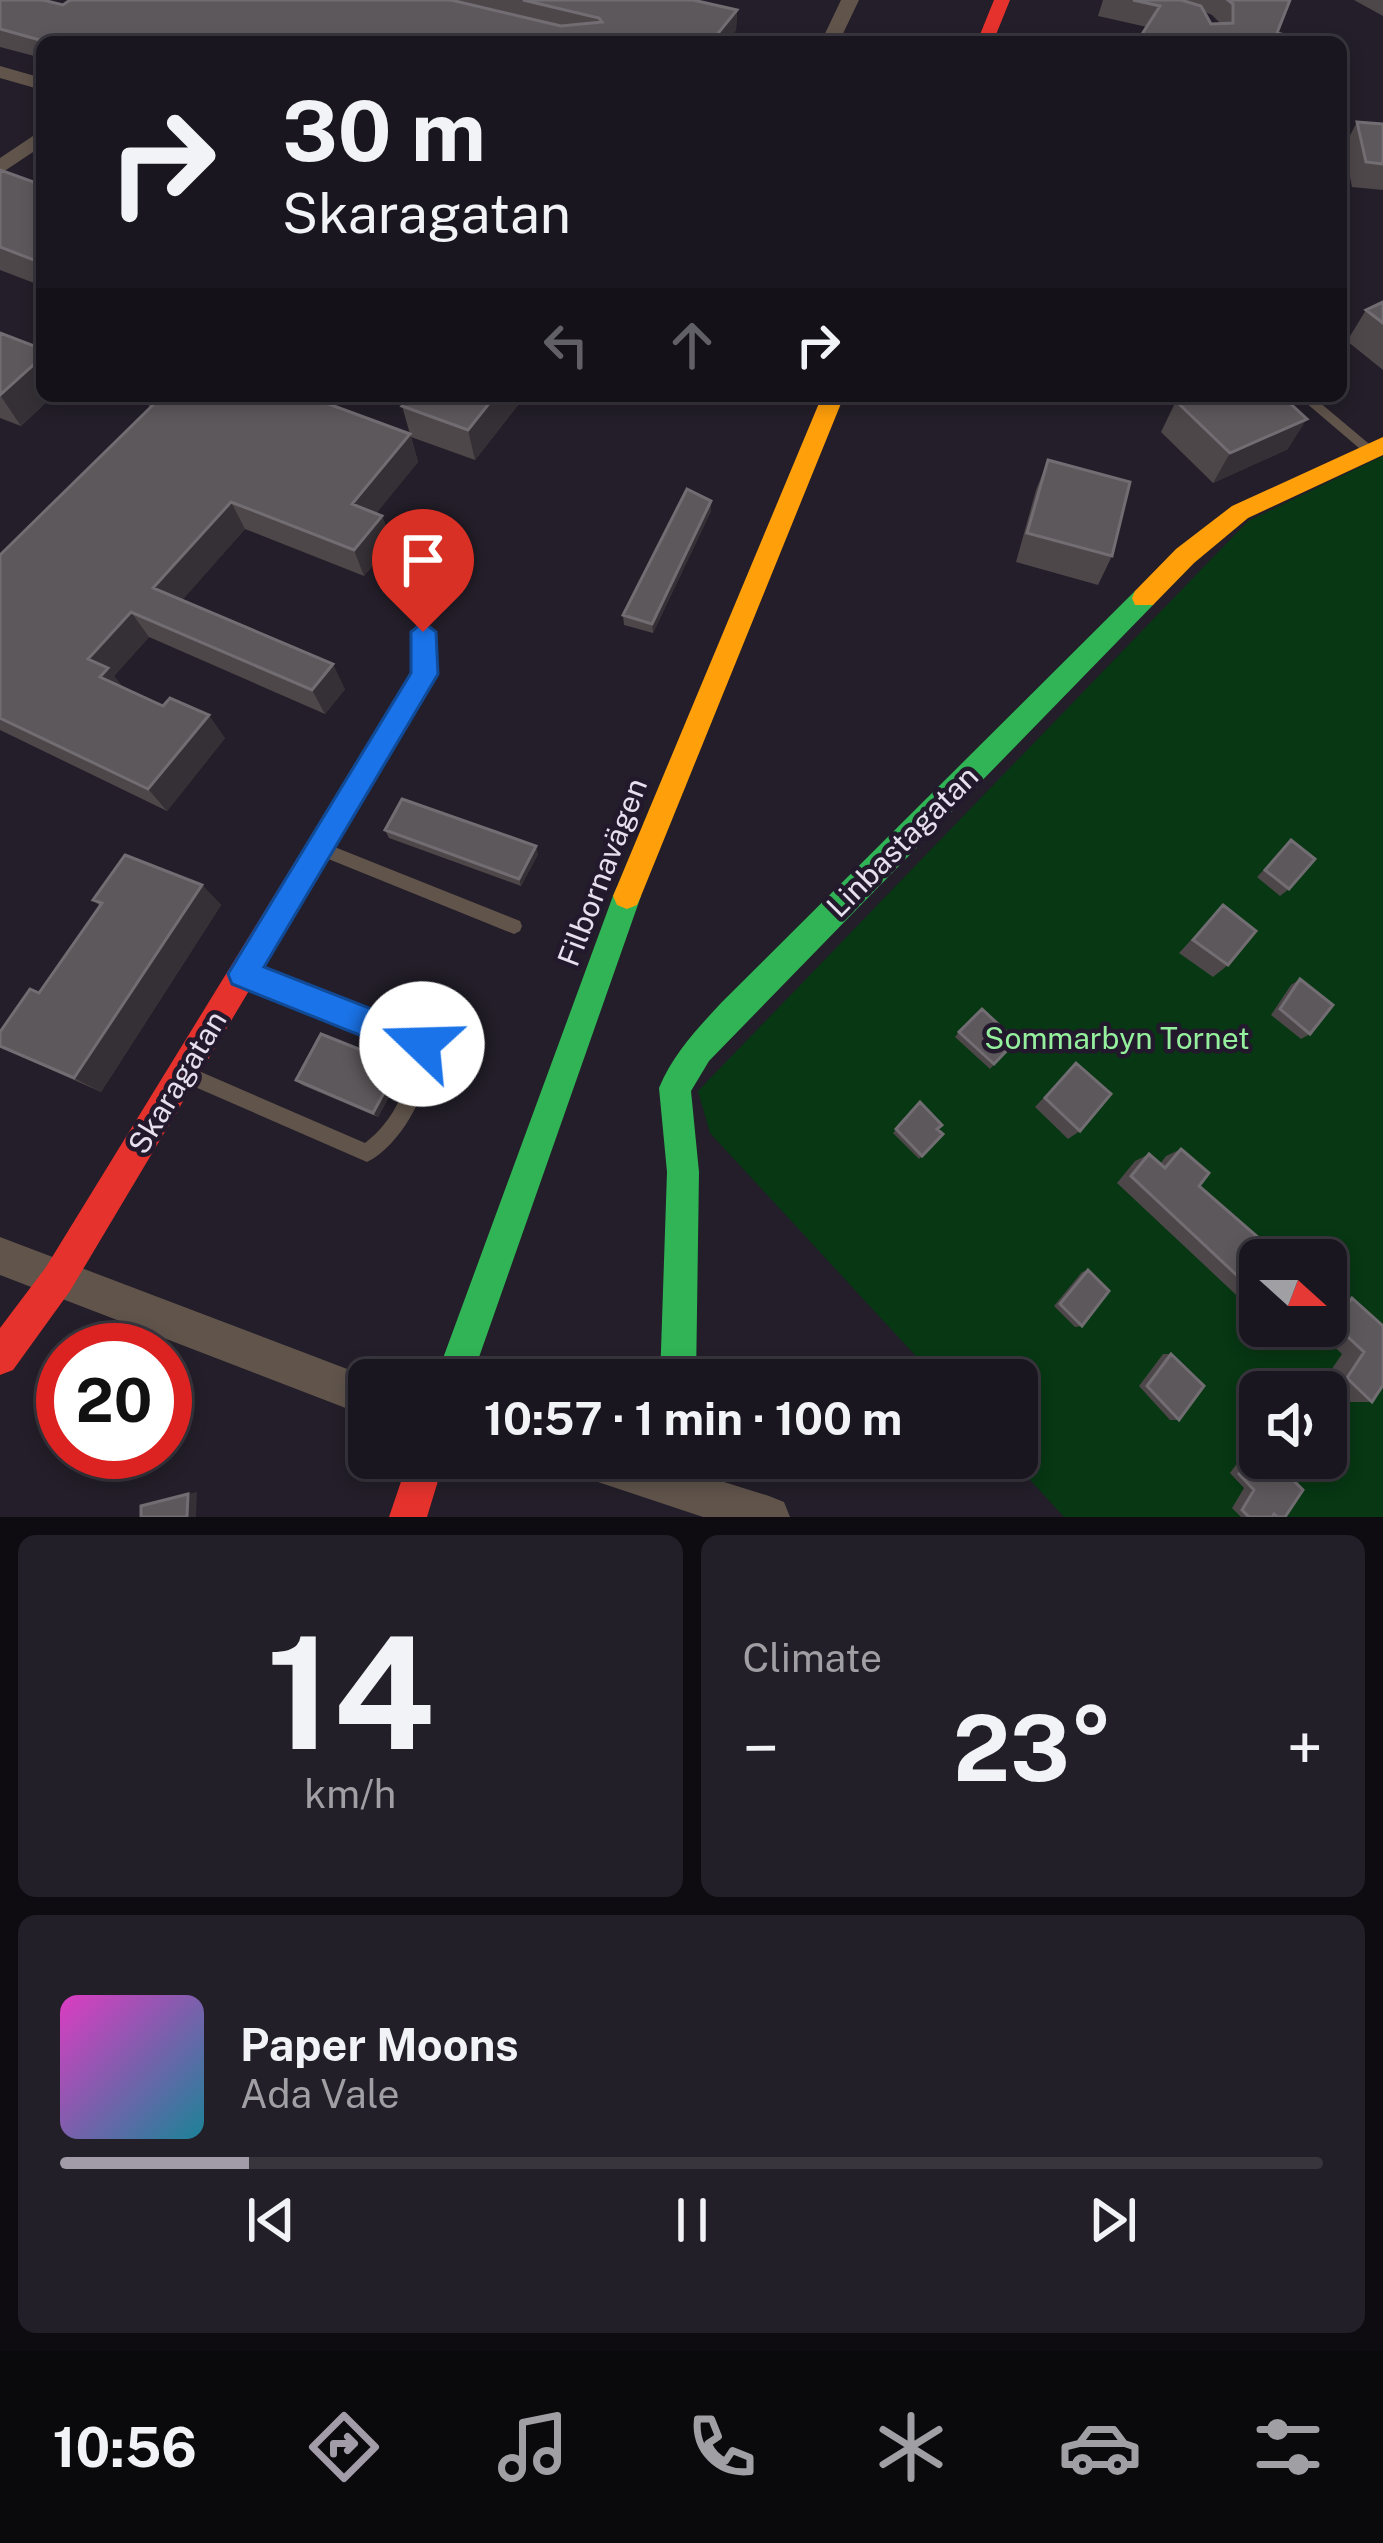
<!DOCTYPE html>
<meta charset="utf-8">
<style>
:root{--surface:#1a161f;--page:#231f28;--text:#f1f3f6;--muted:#9f9fa4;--line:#38353d;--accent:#a29ba8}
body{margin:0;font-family:"Public Sans",sans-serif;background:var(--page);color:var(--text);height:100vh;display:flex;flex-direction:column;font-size:45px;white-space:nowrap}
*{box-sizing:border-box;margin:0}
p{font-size:39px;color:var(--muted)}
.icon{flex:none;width:66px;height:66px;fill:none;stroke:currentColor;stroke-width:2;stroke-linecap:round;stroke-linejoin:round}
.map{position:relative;height:1517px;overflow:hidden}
.details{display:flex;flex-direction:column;gap:18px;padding:18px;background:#0e0c11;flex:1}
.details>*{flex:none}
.top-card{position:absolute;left:36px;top:36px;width:1311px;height:366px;border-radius:18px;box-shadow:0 6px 18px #0003,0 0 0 3px var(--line);background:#1a161f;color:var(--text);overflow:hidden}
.needle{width:78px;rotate:111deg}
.controls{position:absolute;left:1239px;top:1239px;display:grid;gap:24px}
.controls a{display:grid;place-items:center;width:108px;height:108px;border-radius:18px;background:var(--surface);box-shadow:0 6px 18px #0003,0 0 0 3px var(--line);font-size:60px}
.speed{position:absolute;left:36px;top:1323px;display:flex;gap:24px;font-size:60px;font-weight:700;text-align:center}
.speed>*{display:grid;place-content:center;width:156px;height:156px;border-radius:50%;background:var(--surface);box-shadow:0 6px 18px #0003,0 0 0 3px var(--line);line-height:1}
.speed .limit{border:18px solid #d22;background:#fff;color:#111}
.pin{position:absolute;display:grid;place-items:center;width:102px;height:102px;color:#fff;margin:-123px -51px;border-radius:50% 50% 50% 0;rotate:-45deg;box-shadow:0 0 12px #0007}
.pin .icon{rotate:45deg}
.me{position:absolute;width:132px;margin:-66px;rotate:291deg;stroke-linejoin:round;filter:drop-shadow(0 0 9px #0008)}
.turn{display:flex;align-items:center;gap:42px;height:252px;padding:0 48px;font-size:54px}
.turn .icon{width:156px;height:156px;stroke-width:2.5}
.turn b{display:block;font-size:84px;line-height:102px}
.lanes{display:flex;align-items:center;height:114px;padding:0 48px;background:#0003;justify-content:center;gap:60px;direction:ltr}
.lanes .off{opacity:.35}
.big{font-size:90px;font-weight:700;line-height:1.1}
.details .widget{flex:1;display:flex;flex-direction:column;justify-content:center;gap:18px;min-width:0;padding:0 42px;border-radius:18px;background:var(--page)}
.details .dial{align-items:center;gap:0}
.dial b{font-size:156px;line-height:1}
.song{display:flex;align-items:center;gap:36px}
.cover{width:144px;height:144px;border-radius:18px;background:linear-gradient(135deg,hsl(310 70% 55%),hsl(190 70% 35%))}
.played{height:12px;border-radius:6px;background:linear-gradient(90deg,var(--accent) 15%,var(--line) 15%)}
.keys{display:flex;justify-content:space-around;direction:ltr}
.heat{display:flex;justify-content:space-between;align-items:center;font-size:66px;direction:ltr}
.details .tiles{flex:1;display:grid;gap:18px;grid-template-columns:1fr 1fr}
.widget:last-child{grid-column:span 2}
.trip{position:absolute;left:348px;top:1359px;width:690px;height:120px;border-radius:18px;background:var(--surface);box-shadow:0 6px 18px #0003,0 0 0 3px var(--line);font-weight:700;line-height:120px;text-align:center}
.tab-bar{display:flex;height:192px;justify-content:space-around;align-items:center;background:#0a090c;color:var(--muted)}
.tab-bar .icon{width:84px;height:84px}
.tab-bar .on{color:var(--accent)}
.tab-bar b{font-size:54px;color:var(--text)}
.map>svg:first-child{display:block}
</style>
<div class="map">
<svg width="1383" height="1517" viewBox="0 0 1383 1517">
<rect width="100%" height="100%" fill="#231e29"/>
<path fill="#073713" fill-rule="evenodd" d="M1383,456v1061h-319l-54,-59h7v-78h-79l-228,-247 -12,-42 550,-570zM1260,1260h66v66h-66zM1260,1392h66v66h-66z"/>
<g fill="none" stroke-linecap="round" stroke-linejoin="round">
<path fill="#60544b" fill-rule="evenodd" d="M1298,396h14l62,52v6h-8z
M322,842l198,79 2,5 -2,5 -6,3 -198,-80 -2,-5 2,-5z
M245,966l183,72c10,40 -24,106 -61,124l-188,-82 -3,-6 3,-6 6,-3 180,78c30,-23 44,-57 48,-94l-174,-69 -2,-6 2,-6z"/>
<path fill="#60544b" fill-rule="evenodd" d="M841,0h18l-20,42h-18z
M0,66l42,12v12l-42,-12z
M42,130v16l-42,28v-16z
M0,1237l376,143h-7v37l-369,-142z
M562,1458h85l122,38 15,6 6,15h-87l-135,-45z"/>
<path fill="#30b455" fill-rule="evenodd" d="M1144,588l12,10 -3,7 -444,456 -18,30 8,81 -3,208h-36l7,-208 -8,-84c14,-34 38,-59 63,-86l413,-411z
M627,883l10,4 4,9 -170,484h-36l178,-484 4,-9z"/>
<path fill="#ff9f0a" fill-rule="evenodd" d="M822,396h22l-203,500 -4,9 -10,4 -10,-4 -4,-9z
M1383,437v18l-135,63 -54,45 -41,42h-18l-3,-7 3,-7 41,-42 56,-43z"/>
<path fill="#e5322d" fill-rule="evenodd" d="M994,0h16l-17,42h-16z
M423,622l13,10 1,42 -4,8 -363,609 -57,79 -13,5v-47l46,-61 365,-594 -1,-41z
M409,1458h36l-18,59h-38z"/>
</g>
<path fill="#4d4749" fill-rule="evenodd" d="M0,0l63,5 7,-5h623l44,10 -1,20 -9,12h-685v16l-42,-11z
M1103,0h187l-13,33 -130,-6 -49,-11zM1205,12l7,3 9,9h-10z
M1354,0h29v16z
M1357,122l26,2v66l-31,-3 -8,-40z
M0,170l42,15v101l-42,-16z
M1383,302v68l-36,-29 19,-31z
M0,333l42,63h11l-32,30 -21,-8z
M411,396h114l-50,64 -64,-23 7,25 -42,51 6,3 10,26 -28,34 -119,-47 -63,71 163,89 -20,25 -176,-77 -35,39 9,12 102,50 -58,73 -167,-81v-175l150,-147 -5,-11 265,37 -8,-28z
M1176,401l112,48 -75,34 -52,-51z
M1048,460l64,96 -14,29 -82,-23 20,-72z
M711,501v10l-58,122 -29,-8 -1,-10z
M385,830l153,24 -17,32 -132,-48z
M1291,840l-2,49 -9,7 -23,-19z
M202,885l19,20 -120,187 -101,-45 100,-141 -7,-6z
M1223,905l5,60 -15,12 -34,-24z
M1300,979l10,55 -9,5 -30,-24 20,-30z
M959,1032l57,9 -26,28 -35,-32z
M1076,1063l4,68 -12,8 -33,-32z
M399,1065l4,5 -25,47 -76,-32 -6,-5z
M920,1102l23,32 -24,25 -26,-26z
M1181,1149l18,37 61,74v45l-11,2 -132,-124 18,-22 14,-7 11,10 6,-8z
M1088,1270l-6,56 -7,1 -21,-21 28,-34z
M1352,1298l31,28 -11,76h-23l-24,-23 17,-25 -29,-27 13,-1v-19l4,-6z
M1163,1354h8l8,66h-9l-31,-34z
M1250,1446l10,1 25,70h-44l-9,-9 12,-20 -14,-15z"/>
<path fill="#353035" d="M737,10l-1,20 -9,12h-16z
M42,357v39h11l-32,30 -21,-31z
M495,396h30l-50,64 -7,-30z
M1307,419l-19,30 -75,34 17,-30z
M410,434l8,28 -56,69 -10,-27z
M711,501v10l-58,122 -1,-9z
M231,502l14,27 -75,85 -17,-26z
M382,516l10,26 -28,34 -10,-26z
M131,612l18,25 -35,39 13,16 -27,-15 -12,-18z
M333,664l12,25 -20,25 -13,-24z
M209,715l16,23 -58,73 -19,-22z
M536,846l2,8 -17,32 -2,-7z
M202,885l19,20 -120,187 -27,-14z
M399,1065l4,5 -25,47 -5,-4z
M197,1492l-1,25h-9l1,-23z"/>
<path fill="#5d585b" stroke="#726d72" stroke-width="3" d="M0,0h43l20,5 7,-5h381l110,26 41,-4 -3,-4 -76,-18h170l44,10 -26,32h-664l-47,-13z
M1133,0h48l20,6 10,18 22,-1v-19l-5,-4h62l-13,33 8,2 -3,7h-145l23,-36z
M1357,122l26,2v40l-17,-2z
M0,170l42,15v78l-42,-16z
M1383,302v21l-17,-13z
M0,333l42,16v8l-42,38z
M146,396h161l103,38 -58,70 30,12 -28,34 -123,-48 -78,86 180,76 -21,26 -181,-78 -43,47 20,9 -8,9 63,29 7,-8 39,17 -61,74 -148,-71v-163l156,-153 -11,-5z
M411,396h84l-27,34 -66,-24z
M1187,396h95l25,23 -77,34 -54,-52z
M1048,460l82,22 -18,74 -85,-23z
M687,489l24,12 -59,123 -29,-9z
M402,799l134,47 -17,33 -134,-49z
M1291,840l24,19 -26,30 -24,-19z
M125,855l77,30 -128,193 -74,-32v-14l30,-43 9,4 63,-90 -9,-3z
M1223,905l33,26 -28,34 -35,-25z
M1300,979l33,26 -23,29 -30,-25z
M982,1009l34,32 -22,23 -35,-32z
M321,1034l78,31 -26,48 -77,-33z
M1076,1063l35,31 -31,37 -35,-33z
M920,1102l22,23 -5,4 6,5 -21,22 -26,-27z
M1181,1149l28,24 -10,13 85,74h-24v37l-129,-121 18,-22 16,14z
M1088,1270l21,21 -27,35 -22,-22z
M1352,1298l31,28v59l-11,17 -25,-24 17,-26 -30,-28z
M1171,1354l33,32 -25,34 -32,-34z
M1260,1447v11h11l32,32 -18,27h-8l-3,-3 -2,3h-23l-7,-7 12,-20 -15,-16z
M188,1494l-1,23h-46v-11z"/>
<path fill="#1a73e8" stroke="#114b97" stroke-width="3" d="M423,622l13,10 2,42 -174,293 169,66 4,11 -4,11 -11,5 -190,-76 -4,-10 183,-301v-41z"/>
<g text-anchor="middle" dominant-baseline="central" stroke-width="9" stroke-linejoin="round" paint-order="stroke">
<g font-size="30" fill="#e6dfed" stroke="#23192d">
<text transform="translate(902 841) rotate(-45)">Linbastagatan</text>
<text transform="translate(602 872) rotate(-69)">Filbornavägen</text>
<text transform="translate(177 1082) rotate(-59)">Skaragatan</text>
</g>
<g font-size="30" fill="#95f09d" stroke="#23192d">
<text x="1117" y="1038">Sommarbyn Tornet</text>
</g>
</g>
</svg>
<div class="controls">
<a><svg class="needle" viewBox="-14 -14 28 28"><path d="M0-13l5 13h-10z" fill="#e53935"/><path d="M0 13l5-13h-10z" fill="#9f9fa4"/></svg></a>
<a><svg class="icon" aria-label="sound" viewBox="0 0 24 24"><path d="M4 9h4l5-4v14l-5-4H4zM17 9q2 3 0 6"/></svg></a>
</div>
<div class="speed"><div class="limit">20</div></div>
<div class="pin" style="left:423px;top:632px;background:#d93025"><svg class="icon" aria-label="arrive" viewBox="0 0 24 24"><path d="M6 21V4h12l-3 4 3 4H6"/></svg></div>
<svg class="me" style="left:422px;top:1044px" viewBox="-20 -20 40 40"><circle r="19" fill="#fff"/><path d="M0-13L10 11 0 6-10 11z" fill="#1a73e8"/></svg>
<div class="trip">10:57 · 1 min · 100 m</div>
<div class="top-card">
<div class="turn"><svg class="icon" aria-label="right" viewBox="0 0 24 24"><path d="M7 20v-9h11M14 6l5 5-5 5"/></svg><div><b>30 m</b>Skaragatan</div></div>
<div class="lanes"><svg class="icon off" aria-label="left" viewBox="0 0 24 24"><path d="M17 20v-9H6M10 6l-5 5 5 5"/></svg><svg class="icon off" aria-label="ahead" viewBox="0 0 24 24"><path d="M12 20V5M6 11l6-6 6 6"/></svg><svg class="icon" aria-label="right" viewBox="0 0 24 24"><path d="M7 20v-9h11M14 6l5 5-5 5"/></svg></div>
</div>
</div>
<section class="details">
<div class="tiles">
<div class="widget dial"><b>14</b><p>km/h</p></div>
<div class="widget"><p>Climate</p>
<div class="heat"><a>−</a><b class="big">23°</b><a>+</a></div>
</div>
<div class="widget">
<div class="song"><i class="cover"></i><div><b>Paper Moons</b><p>Ada Vale</p></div></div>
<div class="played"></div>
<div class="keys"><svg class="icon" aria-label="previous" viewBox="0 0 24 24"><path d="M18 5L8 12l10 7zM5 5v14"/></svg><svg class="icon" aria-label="pause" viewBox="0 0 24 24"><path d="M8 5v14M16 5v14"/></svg><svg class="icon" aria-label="next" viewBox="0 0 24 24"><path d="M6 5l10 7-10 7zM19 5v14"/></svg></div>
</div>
</div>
</section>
<nav class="tab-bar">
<b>10:56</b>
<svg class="icon on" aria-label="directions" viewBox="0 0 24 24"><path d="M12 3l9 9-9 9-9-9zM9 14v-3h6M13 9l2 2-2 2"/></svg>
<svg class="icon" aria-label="music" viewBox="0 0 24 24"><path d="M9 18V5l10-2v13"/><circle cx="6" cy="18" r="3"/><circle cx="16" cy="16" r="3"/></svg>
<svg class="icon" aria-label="phone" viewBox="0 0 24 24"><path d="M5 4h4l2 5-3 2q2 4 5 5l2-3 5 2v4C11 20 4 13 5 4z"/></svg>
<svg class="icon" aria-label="climate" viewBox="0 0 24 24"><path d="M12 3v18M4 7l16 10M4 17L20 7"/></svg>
<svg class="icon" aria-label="car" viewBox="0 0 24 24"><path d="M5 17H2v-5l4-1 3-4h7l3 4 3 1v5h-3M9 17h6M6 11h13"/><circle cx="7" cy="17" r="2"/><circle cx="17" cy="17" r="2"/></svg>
<svg class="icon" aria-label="filters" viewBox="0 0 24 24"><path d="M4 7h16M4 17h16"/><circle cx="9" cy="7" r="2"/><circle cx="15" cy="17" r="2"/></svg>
</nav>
